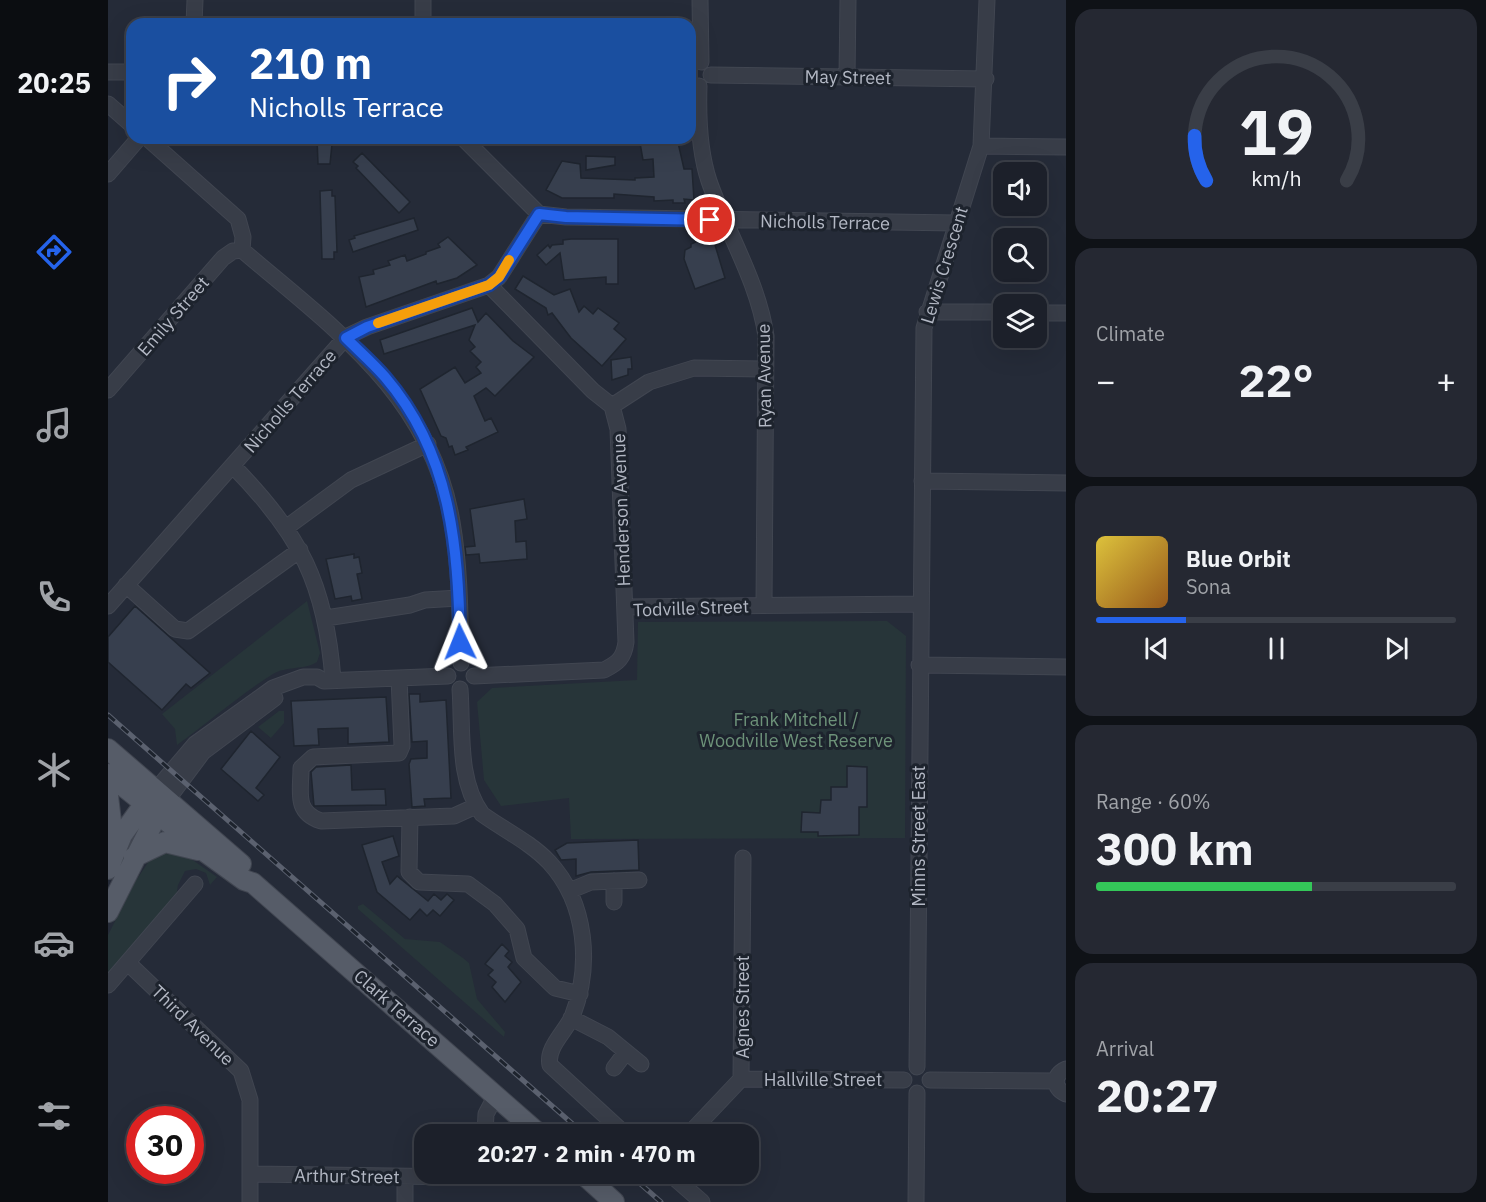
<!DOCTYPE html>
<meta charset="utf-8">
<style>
:root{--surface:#1c202a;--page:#252832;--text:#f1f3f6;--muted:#a0a3a8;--line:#3a3e47;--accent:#2563eb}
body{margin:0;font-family:"IBM Plex Sans",sans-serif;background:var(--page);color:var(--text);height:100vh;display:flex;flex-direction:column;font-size:22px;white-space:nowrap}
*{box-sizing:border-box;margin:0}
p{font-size:20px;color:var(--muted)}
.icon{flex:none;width:33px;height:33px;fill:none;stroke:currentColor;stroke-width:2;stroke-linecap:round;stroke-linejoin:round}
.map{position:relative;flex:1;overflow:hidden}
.side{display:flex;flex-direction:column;gap:9px;padding:9px;background:#0f1217;width:420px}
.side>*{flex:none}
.top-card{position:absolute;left:18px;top:18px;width:570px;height:126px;border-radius:18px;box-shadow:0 6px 24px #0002,0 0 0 2px var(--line);background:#1a4fa0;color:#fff;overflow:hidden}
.buttons{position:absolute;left:885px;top:162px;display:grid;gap:12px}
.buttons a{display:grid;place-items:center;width:54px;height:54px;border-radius:12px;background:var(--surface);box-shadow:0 6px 24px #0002,0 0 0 2px var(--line);font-size:30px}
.speed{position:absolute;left:18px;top:1106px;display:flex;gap:12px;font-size:30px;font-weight:700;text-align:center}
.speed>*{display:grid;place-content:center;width:78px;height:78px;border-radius:50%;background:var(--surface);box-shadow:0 6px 24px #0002,0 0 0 2px var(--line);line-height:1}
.speed .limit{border:9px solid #d22;background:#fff;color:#111}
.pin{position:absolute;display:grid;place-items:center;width:51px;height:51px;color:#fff;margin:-26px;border:3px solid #fff;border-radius:50%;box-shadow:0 2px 6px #0007}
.me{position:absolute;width:66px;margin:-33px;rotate:358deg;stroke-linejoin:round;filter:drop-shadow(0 0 4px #0008)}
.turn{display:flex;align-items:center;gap:21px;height:126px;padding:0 24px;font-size:27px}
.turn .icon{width:78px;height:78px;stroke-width:2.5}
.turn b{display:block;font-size:42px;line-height:51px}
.big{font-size:45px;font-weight:700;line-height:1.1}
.side .widget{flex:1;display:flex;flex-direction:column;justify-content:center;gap:9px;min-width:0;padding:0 21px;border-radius:18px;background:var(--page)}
.side .dial{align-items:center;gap:0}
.dial svg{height:156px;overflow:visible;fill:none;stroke:var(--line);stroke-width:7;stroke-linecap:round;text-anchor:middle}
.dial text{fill:var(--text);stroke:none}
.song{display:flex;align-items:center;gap:18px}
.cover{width:72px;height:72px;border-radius:9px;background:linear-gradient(135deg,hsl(50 70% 55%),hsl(30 70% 35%))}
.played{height:6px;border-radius:3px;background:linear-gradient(90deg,var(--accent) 25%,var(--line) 25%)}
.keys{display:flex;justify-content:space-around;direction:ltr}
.heat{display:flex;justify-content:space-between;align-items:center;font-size:33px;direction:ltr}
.charge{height:9px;border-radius:4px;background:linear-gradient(90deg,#34c759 60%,var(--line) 0)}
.trip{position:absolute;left:306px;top:1124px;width:345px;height:60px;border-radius:18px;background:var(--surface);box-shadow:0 6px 24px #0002,0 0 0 2px var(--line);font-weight:700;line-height:60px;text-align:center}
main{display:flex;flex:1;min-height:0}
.menu{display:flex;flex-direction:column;width:108px;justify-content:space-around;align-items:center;background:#0b0d11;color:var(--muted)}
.menu .icon{width:42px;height:42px}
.menu .current{color:var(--accent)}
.menu b{font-size:27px;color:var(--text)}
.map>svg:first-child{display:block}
</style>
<main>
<nav class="menu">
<b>20:25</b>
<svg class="icon current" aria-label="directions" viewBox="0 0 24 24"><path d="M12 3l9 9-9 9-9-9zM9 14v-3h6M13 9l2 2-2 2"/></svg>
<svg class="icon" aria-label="music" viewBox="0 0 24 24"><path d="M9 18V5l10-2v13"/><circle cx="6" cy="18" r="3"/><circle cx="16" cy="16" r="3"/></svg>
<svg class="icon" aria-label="phone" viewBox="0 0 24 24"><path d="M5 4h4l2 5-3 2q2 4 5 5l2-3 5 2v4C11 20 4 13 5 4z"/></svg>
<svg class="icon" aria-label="climate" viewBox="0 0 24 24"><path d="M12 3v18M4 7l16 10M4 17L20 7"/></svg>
<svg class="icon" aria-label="car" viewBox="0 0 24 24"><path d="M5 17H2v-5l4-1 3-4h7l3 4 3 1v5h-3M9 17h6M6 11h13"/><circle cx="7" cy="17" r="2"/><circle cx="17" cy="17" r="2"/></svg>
<svg class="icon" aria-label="filters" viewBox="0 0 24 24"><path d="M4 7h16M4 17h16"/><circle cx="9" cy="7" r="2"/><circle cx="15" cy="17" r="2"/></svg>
</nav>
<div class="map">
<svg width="958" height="1202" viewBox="0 0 958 1202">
<rect width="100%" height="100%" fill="#252b38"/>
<path fill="#273539" d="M199,601l13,52 -3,9c-12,8 -31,4 -44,12 -34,21 -64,48 -96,71l-2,-16 -13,-15z
M779,621l19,15 -1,202 -334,1 -2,-41 -68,8 -17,-26 -7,-78 15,-14 145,-8 1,-58z
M171,711h5v12l-13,15 -13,-11z
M56,852l20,2 33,23 -7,8 -4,-12 -10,-4 -11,2 -7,14 -2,12 -68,77v-39l27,-53 14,-21z
M255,904l42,35 35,3 23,16 6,5 8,36 28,33 -1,5 -146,-128v-3z"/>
<path fill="#373f4e" stroke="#1f252f" stroke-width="1.5" d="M209,138h12v7l3,-1 -2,20h-12z
M555,138h14l7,31h8l2,31 -10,-1 1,4h-12v-3l-19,1v-4l-40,-3v4h-52l-16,-8 16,-29 18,3 1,14 54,2v-2l19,-1 -1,-18 -10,1 -3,-17z
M254,153l48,49 -11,11 -43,-45 2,-2 -5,-4z
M478,156l29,1v8l-29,5z
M224,190v6h3l2,56h-3v7h-12l-2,-68z
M306,218l4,12 -65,22 -4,-12 6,-2 -1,-2z
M604,235l13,43 -30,11 -11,-30 1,-9 6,-3v-3z
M340,237l29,28 -20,13 -20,6 -1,-3 -70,26 -7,-30 15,-3 -1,-4 17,-5 -2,-4 17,-6 2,6 19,-7v-2l14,-5 -2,-3z
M463,239h47v45h-12v-7l-42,3 -4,-27 -14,12 -9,-10 11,-10 2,3 2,-3 11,-1v-4z
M415,276l31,19 16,-6 9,23 5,-6 9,8 5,-6 21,15 -5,6 12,10 -24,27 -31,-28 -19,-25 -4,2 -2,-7 -31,-19z
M364,308l6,14 8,-9 27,28 21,16 -39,39 -9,-8 -12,8 11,25 6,-3 7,14 -32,15 2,3 -13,5 -3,-9 -3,1 -3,-9 -5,-2 -21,-47 35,-22 10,16 16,-10 -5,-6 5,-5 -11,-11 5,-4 -6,-7 6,-15 -91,29 -4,-14z
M523,357l1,12h-4v6l-16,5 -1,-20z
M416,499l3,20 -12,2 1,21 10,-1 1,18 -47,4 -1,-9 -13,1 -1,-8 10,-1 -5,-37z
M246,554v4l5,-1 3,16 -5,1 5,25 -10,2 -1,-5 -16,3 -9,-40z
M27,606l75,67 -19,15 -5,-4 -24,26 -54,-48v-25z
M301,694h11v8l26,-2 5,98 -27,1 1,7 -13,1 -3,-43 2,-5 16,-1v-17l-15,1z
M278,697l3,45 -41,2v-16l-30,1 1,16 -25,1 -3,-45z
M143,731l29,26 -24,31 8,7 -6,6 -37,-32z
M243,765l1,25 33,-1 1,16 -72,1 -3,-34 5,-5z
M739,766l20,1v40h-8v28l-41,1v-4h-17l1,-20 18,1 1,-13h10v-13h16z
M285,836l6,20 -17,6 8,22 7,-8 31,25 6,-7 7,6 6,-6 7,6 -14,16 -7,-6 -6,6 -7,-7 -10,11 -33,-28 -15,-47z
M530,840l1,30 -48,2 -15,4v-17l-15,1 -6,-10 12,-7z
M394,944l7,7 -4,5 7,6 -4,5 13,15 -16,20 -13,-15 4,-5 -8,-7 5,-5 -8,-6z"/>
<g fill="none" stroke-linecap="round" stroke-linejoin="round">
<g stroke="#414651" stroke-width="17">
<path id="minor" d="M592,0l1,62
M86,24l1,-24
M315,24v-24
M0,72h24
M603,75l275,4
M739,76l1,-76
M591,86c-1,31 0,65 10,95 18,52 49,100 57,155l-2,269
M0,104l24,21
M39,138l91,81 5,18 -1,13c91,78 189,145 210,272 8,46 8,94 9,141
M355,138l76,76
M873,146l85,1
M0,174l31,-36
M819,312h77
M928,313h30
M0,390l115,-132 10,-7 9,-1
M504,406l37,-24 45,-14 71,1
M125,466c67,68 93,118 100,214
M814,481l144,2
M179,527l64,-47 77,-36
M18,585l49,44 13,2 112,-81
M0,606l238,-269 21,-10 122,-42 10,-8 40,-63 27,3 390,6
M517,607l296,-3
M218,618l84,-13 15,-5 34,-2
M811,665l147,2
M366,676l130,-6c14,-7 20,-12 22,-28l-8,-213 -6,-23 -19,-15 -104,-106
M291,678l3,68 -3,7 -86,4 -12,11c0,24 -7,44 20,53l133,-5 22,-10
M352,689c3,41 -3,91 22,125 22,16 48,28 67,48 38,41 43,104 23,155 -7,15 -26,31 -22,48l75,69
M41,798l46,-54 78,-56 30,-11h14l7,4 124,-5
M54,807l41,-55 72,-54
M302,817l-1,55 10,10 49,2 27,20 22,25 7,29 31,30 25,6
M506,881v21
M461,891l22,-9 48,-2
M20,963l113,108 9,29v102
M0,985l87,-101
M463,1018l37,19 33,27
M809,1067l7,-739 57,-182 6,-146
M506,1068l12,-16
M958,1069c-13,6 -13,19 0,25
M633,1079l2,-221
M633,1079l163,1
M822,1080l126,1
M377,1134l1,-20 10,-19
M581,1134l52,-55
M561,1173l33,29
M142,1174l211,3 18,-4
M297,1202v-25
M808,1202l1,-109"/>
</g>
<g stroke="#414651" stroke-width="22">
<path id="major" d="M0,749l133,115
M0,774l96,77 40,29 9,3 286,251
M0,796l4,34 -4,13
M26,857l31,-15 33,8
M0,869l14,-34 23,-32
M0,912l50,-99
M474,1173l32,29"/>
</g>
<use href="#minor" stroke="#383d48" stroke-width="15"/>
<use href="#major" stroke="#565c68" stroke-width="20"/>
<g stroke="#5b616f" stroke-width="5">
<path id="rail" d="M0,715l476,419
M520,1173l33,29"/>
</g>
<use href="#rail" stroke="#1d232d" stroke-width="3" stroke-dasharray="9" stroke-linecap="butt"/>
</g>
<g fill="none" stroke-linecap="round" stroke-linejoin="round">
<g stroke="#184099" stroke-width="15">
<path id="route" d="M352,642c-2,-97 -9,-188 -75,-265 -12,-14 -26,-26 -39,-39l21,-11 122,-42 10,-8 40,-63 27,3 144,3"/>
</g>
<use href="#route" stroke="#2563eb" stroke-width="10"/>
<path stroke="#f59e0b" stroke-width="10" d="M270,323l111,-38 10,-8 10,-17"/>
</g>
<g text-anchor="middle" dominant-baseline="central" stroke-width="6" stroke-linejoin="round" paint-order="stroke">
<g font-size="18" fill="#b3b8c4" stroke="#1d232d">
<text transform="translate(740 77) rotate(1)">May Street</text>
<text transform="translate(717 222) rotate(1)">Nicholls Terrace</text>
<text transform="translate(836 265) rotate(-73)">Lewis Crescent</text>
<text transform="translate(65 316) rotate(-49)">Emily Street</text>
<text transform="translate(656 376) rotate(-91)">Ryan Avenue</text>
<text transform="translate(182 401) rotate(-49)">Nicholls Terrace</text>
<text transform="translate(513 510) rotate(-92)">Henderson Avenue</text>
<text transform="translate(583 608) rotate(-2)">Todville Street</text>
<text transform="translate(810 836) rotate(-90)">Minns Street East</text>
<text transform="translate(634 1007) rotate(-90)">Agnes Street</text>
<text transform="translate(289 1008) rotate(41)">Clark Terrace</text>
<text transform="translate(85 1025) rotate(44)">Third Avenue</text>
<text x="715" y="1079">Hallville Street</text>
<text transform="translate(239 1176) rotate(1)">Arthur Street</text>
</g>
<g font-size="18" fill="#6d9279" stroke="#1d232d">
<text x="688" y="719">Frank Mitchell /<tspan x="688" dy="21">Woodville West Reserve</tspan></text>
</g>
</g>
</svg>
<div class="buttons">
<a><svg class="icon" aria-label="sound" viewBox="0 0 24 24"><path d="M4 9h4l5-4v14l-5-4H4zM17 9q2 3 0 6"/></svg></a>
<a><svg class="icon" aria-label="search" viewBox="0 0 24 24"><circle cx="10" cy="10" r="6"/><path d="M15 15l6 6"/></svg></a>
<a><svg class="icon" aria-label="layers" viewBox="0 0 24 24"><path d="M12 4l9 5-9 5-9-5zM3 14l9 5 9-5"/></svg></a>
</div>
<div class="speed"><div class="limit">30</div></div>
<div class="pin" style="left:602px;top:220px;background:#d93025"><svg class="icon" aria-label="arrive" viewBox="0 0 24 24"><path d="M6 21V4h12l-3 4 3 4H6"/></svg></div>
<svg class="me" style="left:352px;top:642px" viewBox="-20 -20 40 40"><path d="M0-17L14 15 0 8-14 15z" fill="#2563eb" stroke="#fff" stroke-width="4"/></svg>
<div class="trip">20:27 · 2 min · 470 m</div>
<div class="top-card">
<div class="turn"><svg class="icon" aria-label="right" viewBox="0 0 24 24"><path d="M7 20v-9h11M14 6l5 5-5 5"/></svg><div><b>210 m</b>Nicholls Terrace</div></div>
</div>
</div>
<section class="side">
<div class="widget dial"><svg viewBox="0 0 100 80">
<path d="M14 69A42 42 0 1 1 86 69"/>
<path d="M14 69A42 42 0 0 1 8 46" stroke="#2563eb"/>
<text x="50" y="56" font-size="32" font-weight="700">19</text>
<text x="50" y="72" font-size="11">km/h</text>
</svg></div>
<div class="widget"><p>Climate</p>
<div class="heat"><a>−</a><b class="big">22°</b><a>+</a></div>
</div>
<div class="widget">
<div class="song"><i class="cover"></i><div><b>Blue Orbit</b><p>Sona</p></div></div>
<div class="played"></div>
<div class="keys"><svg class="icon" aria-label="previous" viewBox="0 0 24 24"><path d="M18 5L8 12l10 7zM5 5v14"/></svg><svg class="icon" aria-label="pause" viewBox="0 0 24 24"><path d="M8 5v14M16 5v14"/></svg><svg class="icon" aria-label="next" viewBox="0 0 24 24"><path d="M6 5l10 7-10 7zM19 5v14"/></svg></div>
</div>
<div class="widget"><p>Range · 60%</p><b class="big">300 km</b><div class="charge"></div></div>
<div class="widget"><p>Arrival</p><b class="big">20:27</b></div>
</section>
</main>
